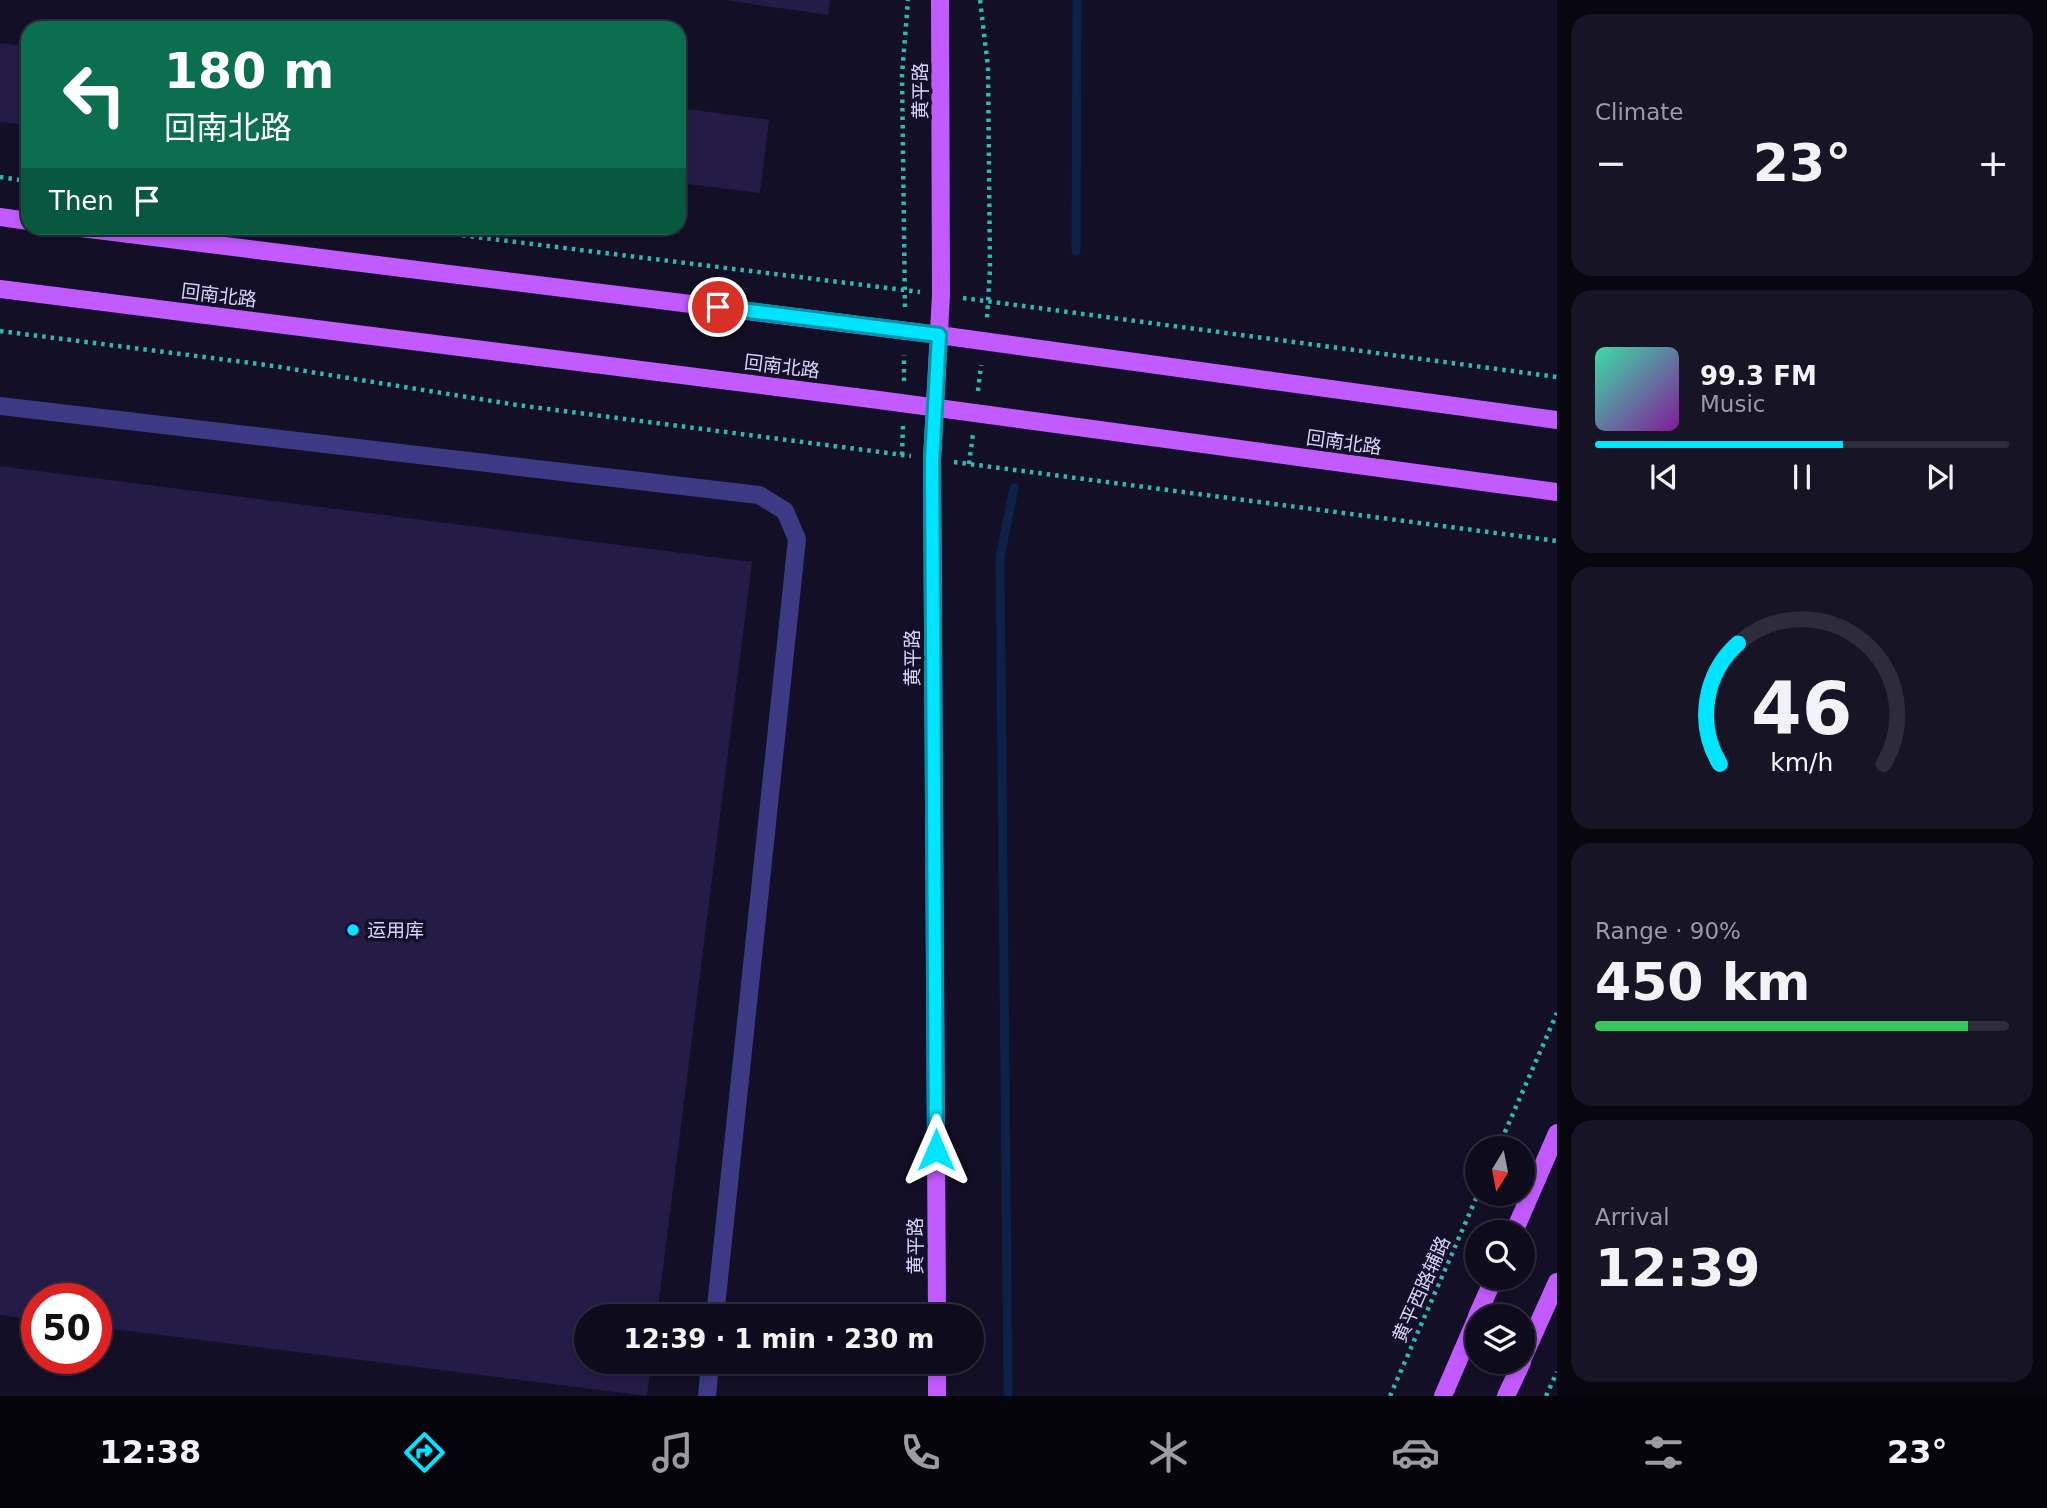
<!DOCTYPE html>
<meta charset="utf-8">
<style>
:root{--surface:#0e0b1c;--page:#171425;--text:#f1f3f6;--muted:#9b9ba3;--line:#2e2b3b;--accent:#00e5ff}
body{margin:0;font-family:"DejaVu Sans","Noto Sans SC",sans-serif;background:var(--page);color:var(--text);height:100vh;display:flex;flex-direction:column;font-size:26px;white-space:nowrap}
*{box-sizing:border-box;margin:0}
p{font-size:23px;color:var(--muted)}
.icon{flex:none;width:38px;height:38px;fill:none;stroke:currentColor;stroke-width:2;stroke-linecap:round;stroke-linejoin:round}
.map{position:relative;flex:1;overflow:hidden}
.side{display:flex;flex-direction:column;gap:14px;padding:14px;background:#08060f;width:490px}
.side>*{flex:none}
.guide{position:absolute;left:21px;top:21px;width:665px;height:214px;border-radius:21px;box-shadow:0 4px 10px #0003,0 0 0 2px var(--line);background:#0b6e4f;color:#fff;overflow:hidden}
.needle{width:46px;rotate:190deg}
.controls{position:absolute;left:1465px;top:1136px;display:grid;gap:14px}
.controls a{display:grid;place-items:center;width:70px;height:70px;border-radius:50%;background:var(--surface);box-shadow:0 4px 10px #0003,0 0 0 2px var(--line);font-size:35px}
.speed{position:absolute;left:21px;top:1283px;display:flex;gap:14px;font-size:35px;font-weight:700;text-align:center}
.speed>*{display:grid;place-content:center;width:91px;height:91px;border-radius:50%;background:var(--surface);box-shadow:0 4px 10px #0003,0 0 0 2px var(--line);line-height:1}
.speed .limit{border:10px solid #d22;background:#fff;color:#111}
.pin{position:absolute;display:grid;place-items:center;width:60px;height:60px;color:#fff;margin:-30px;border:4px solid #fff;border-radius:50%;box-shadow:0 2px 7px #0007}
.me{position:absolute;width:77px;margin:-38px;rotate:0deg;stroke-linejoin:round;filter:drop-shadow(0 0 5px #0008)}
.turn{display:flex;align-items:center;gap:24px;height:147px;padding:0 28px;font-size:32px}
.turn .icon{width:91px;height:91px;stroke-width:2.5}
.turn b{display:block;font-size:49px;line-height:60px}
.then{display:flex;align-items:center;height:66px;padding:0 28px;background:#0003;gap:14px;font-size:26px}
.big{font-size:52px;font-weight:600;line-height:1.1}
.side .card{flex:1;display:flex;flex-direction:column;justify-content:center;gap:10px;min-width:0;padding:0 24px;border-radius:21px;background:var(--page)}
.side .dial{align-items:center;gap:0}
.dial svg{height:182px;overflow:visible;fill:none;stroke:var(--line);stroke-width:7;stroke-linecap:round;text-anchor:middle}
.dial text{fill:var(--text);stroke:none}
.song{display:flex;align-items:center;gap:21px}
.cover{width:84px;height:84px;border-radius:10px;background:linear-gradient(135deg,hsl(160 70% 55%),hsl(290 70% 35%))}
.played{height:7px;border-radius:4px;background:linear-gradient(90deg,var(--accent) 60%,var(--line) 60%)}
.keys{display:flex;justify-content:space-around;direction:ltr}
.heat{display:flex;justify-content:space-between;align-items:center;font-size:38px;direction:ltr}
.charge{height:10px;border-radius:5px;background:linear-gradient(90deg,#34c759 90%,var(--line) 0)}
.trip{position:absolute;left:574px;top:1304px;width:410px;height:70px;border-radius:35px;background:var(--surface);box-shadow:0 4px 10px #0003,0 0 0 2px var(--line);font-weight:600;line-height:70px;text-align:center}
.dock{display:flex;height:112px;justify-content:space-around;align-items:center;background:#06040b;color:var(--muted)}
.dock .icon{width:49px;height:49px}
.dock .selected{color:var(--accent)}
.dock b{font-size:32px;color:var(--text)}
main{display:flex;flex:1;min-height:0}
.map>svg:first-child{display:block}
</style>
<main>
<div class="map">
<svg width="1557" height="1396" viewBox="0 0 1557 1396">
<rect width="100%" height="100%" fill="#130f26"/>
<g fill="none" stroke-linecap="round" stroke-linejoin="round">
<path stroke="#0c2248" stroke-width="9" d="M1076,251l1,-251
M1008,1396l-8,-839 14,-69"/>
</g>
<path fill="#241b47" d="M725,0h105l-2,15z
M0,43l28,3v79l-28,-3z
M679,108l90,12 -9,73 -81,-10z
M0,466l752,96 -95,754h-71v46h65l-4,34 -551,-69v-29h-59v22l-37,-5z"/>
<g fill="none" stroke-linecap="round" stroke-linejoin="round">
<path stroke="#2fb8b0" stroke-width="4.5" stroke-dasharray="3.5 5" stroke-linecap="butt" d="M980,0l8,67 2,203 -3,48
M0,177l28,4
M403,228l517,64
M963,298l594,79
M905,307l-3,-232 6,-75
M0,331l267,34 250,40 394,51
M904,381v-26
M978,391l3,-26
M902,455l1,-30
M954,462l603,79
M969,464l4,-30
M1498,1148l59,-135
M1390,1396l88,-202
M1546,1396l11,-24"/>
<path stroke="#3d3a85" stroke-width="18" d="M0,406l759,89 26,16 12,28 -82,777
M707,1396l3,-34"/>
<path stroke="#c25bff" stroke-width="18" d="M0,217l28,4
M81,228l858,107 618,85
M0,289l879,111 678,92
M1514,1232l43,-99
M937,1316l-5,-857 9,-164 -1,-295
M1477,1316l17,-38
M1522,1360l35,-78
M937,1362v34
M1443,1396l34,-79
M1506,1396l16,-34"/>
</g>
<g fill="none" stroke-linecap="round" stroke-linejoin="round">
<g stroke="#0095a6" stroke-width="18">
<path id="route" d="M718,307l221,28 -7,125 4,690"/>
</g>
<use href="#route" stroke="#00e5ff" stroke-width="12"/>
</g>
<circle fill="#00e5ff" stroke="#130f26" stroke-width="2.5" cx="353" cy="930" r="7"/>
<g text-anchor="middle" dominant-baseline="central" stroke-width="7" stroke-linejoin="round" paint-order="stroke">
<g font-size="19" fill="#d9d4ff" stroke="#130f26">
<text transform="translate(920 91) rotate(-90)">黄平路</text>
<text transform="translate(219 295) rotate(7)">回南北路</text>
<text transform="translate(782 366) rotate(7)">回南北路</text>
<text transform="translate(1344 442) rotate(8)">回南北路</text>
<text transform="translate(912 658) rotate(-90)">黄平路</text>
<text transform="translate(915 1246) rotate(-90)">黄平路</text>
<text transform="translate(1421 1289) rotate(-66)">黄平西路辅路</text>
</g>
<g font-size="19" fill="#d9d4ff" stroke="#130f26" text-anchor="start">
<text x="367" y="930">运用库</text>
</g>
</g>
</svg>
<div class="controls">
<a><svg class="needle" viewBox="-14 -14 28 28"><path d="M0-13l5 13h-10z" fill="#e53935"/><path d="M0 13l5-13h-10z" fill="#9b9ba3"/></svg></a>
<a><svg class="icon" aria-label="search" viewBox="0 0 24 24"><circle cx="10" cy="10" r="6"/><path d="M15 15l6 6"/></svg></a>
<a><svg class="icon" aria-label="layers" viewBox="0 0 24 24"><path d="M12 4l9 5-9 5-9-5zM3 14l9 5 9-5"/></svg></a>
</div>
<div class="speed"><div class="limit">50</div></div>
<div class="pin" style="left:718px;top:307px;background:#d93025"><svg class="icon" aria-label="arrive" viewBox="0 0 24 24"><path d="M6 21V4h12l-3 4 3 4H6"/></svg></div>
<svg class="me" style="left:936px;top:1150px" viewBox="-20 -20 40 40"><path d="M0-17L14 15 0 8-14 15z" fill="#00e5ff" stroke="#fff" stroke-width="4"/></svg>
<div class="trip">12:39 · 1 min · 230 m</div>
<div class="guide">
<div class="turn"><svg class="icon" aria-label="left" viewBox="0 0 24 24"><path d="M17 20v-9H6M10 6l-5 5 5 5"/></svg><div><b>180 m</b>回南北路</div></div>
<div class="then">Then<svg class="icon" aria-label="arrive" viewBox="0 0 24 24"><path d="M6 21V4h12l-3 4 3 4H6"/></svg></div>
</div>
</div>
<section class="side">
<div class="card"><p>Climate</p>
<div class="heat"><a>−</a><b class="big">23°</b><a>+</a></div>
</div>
<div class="card">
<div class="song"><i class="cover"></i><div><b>99.3 FM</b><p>Music</p></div></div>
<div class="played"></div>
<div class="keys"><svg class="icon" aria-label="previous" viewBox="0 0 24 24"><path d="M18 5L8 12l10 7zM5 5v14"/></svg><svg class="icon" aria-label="pause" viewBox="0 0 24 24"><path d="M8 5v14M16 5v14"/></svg><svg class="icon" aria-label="next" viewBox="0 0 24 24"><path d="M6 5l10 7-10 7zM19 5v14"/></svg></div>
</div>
<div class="card dial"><svg viewBox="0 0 100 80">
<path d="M14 69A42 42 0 1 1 86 69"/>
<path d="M14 69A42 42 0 0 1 22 16" stroke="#00e5ff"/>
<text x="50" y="56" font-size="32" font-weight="700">46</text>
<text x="50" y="72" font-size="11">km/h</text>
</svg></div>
<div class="card"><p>Range · 90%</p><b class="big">450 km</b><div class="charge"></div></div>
<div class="card"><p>Arrival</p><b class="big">12:39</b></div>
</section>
</main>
<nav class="dock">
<b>12:38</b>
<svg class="icon selected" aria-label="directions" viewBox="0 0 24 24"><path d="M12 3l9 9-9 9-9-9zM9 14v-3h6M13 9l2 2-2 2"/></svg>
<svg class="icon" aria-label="music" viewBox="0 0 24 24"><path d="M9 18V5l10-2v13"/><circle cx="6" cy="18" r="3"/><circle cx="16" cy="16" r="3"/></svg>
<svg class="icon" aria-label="phone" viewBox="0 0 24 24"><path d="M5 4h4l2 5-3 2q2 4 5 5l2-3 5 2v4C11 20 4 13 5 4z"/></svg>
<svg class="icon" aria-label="climate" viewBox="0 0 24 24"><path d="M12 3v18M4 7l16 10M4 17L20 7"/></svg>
<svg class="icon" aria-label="car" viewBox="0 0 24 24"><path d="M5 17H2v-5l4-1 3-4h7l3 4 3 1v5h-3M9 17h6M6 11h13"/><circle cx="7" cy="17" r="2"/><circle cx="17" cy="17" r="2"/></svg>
<svg class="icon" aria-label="filters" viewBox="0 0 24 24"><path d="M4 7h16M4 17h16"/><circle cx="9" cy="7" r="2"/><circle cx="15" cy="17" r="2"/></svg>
<b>23°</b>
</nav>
